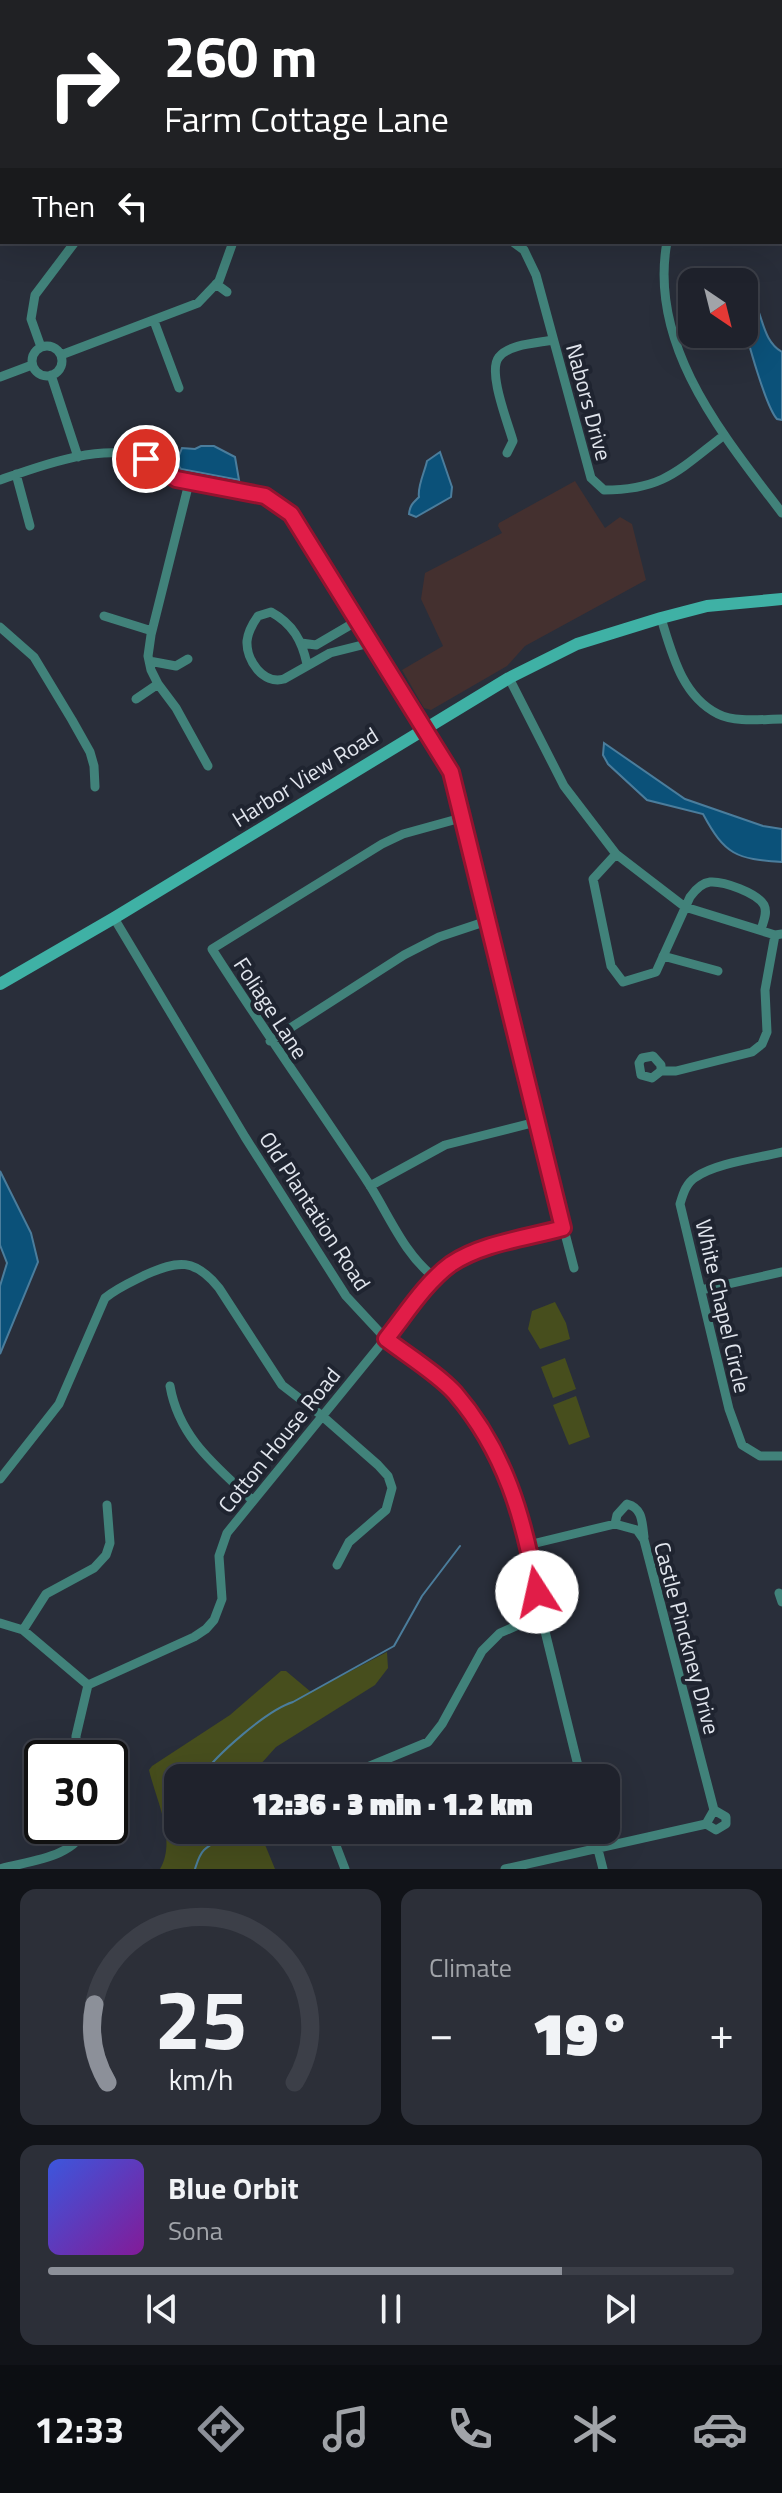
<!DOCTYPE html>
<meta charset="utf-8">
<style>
:root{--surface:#1f222c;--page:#2c2f38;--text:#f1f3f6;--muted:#a1a4a9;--line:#3c3f48;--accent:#8c9099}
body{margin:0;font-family:"Titillium Web",sans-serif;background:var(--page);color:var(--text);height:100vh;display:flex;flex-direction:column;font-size:30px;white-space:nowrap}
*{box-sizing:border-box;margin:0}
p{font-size:26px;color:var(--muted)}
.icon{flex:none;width:44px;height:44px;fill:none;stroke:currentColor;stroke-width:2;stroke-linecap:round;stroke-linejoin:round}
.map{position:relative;height:1869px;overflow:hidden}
.sheet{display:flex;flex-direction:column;gap:20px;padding:20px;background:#111318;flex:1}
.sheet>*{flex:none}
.hud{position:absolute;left:0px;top:0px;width:782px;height:244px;box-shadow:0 8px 32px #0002,0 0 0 2px var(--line);background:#202124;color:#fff;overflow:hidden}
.needle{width:52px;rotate:145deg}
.buttons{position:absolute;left:678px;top:268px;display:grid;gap:16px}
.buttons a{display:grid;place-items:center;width:80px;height:80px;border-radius:16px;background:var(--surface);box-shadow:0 8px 32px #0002,0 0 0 2px var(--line);font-size:40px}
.speed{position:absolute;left:24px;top:1740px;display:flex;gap:16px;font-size:40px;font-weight:700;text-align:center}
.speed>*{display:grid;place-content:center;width:104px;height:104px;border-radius:50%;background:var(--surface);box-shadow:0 8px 32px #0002,0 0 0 2px var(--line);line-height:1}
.speed .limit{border:4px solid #111;border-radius:12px;background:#fff;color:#111}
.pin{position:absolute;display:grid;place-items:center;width:68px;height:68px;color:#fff;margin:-34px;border:4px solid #fff;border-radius:50%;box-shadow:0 2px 8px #0007}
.me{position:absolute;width:88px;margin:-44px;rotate:350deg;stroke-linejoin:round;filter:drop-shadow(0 0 6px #0008)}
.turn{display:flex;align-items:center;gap:28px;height:168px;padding:0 32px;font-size:36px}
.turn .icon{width:104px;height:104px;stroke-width:2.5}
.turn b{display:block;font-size:56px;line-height:68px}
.then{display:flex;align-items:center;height:76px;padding:0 32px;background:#0003;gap:16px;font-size:30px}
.big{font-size:60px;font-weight:800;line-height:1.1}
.sheet .tile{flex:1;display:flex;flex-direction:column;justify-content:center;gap:12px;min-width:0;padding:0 28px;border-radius:16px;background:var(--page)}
.sheet .dial{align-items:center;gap:0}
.dial svg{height:208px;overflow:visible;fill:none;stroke:var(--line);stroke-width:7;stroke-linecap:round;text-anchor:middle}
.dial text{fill:var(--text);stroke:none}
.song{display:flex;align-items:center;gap:24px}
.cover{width:96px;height:96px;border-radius:12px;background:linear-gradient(135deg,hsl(230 70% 55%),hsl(290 70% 35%))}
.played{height:8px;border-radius:4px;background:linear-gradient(90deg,var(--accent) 75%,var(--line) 75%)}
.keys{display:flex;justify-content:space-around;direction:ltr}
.heat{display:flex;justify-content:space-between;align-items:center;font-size:44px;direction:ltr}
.sheet .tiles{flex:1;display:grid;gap:20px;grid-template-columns:1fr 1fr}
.tile:last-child{grid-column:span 2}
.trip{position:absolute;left:164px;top:1764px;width:456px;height:80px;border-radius:16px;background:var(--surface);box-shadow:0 8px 32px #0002,0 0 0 2px var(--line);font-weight:800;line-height:80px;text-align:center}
.menu{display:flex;height:128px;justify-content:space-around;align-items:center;background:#0c0e12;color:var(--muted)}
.menu .icon{width:56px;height:56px}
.menu .active{color:var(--accent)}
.menu b{font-size:36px;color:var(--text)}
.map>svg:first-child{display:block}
</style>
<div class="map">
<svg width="782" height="1869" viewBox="0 0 782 1869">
<rect width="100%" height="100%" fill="#292e3a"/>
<path fill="#44302f" d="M575,481l30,47 15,-11 12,7 14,56 -121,66 -18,20 -76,44 -7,-2 -22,-38 41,-24 -22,-47 4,-26 77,-40 -4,-7 1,-3z"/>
<path fill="#474e1d" d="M218,0h458l1,2h-460z
M555,1302l11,21 4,16 -30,10 -12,-20 4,-18z
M565,1358l11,31 -23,9 -12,-31z
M576,1396l14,41 -21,8 -16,-40z
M387,1652l1,16 -13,17 -99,62 -17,19 -6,12h-75v52h81l16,39h-115c17,-29 -4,-69 -11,-99l3,-4 78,-51 51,-44h5l25,21z"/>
<path fill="#0b5179" stroke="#4b7d9c" stroke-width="2" d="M744,289c21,16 14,49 38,63v68l-5,-1c-11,-12 -30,-79 -33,-97 -2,-11 0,-22 0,-33z
M201,446h13l21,11 4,23 -58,-11 -5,-6 6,-15 13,1z
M440,452l12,35 -1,10 -35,20 -7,-3c1,-9 4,-11 10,-17 -2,-10 6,-26 8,-36z
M604,743l81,56 78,27 19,3v33c-46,-3 -57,-7 -79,-48l-56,-14 -39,-36 -5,-9z
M0,1171l31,62 7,29 -38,92v-68l7,-23 -7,-18z"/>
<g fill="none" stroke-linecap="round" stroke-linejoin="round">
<path stroke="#4b7d9c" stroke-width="2" d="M200,1778c16,-23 67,-68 93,-76l101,-56 28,-50 38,-50
M195,1869c2,-6 4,-14 9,-19 8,-8 16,-7 14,-20"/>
<path stroke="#41827a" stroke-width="9" d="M128,2l1,-2
M711,2v-2
M0,148l2,-1
M780,193l2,1
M513,242l11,8 12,25 55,203 13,12c59,0 75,-20 119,-54
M667,242c-19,104 56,193 115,271
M216,284l11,8
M154,321l25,67
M32 361a15 15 0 1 1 30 0a15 15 0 1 1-30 0Z
M41,347l-10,-28 4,-24 40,-53
M61,355l137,-52 21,-22 14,-39
M51,375l27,82
M0,377l32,-12
M507,453l6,-12c-5,-18 -26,-70 -14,-84 10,-13 39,-14 54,-17
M16,474l14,52
M0,480c40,-14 103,-38 144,-22 18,7 29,22 48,26 36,7 70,6 99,30l160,258 85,350 38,146
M189,483l-38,152 -3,21 3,14 7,14 18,24 32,58
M104,616l48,15
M661,618c11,36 21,78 57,96 18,9 45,5 64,5
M0,627l34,30 38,63 18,32 4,14 1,21
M301,643l15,2 41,-24
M149,661l27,5 12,-7
M307,664c-5,-23 -14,-40 -36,-52l-13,4c-5,7 -10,15 -11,25 -1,19 16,44 37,38l46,-26 40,-10
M509,678l55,108 52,68 69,53 90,28 7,-1
M136,699l22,-15
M616,854l-23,25 18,87 12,16 33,-10 34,-75c5,-7 11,-14 20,-15 14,-1 47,11 54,23 4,8 -1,17 -3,25
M114,918l131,219 101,159 40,43 68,52 41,60 13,25 20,69 13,70 40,163
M663,956l55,15
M270,1041l134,-86 35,-18 48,-16
M661,1071v-6l-8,-9 -11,2 -3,5 2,12 11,3 9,-7h15l76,-19 10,-8 5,-12 -2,-42 10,-55
M782,1152c-24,6 -66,11 -86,25 -10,6 -13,17 -16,27l49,205 13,36 18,11h22
M370,1186l75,-41 91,-23
M435,1278c-31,-24 -45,-61 -66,-94 -52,-79 -107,-156 -157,-235l170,-105 21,-10 58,-16
M701,1290l81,-18
M170,1386c9,52 46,80 82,114
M0,1479l59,-75 46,-106c12,-10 26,-16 40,-23 33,-15 50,-17 74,13l63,97 39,30 57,50 10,11 4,12 -6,22 -37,32 -12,23
M615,1524l2,-9 10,-11c16,4 15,19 17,33
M779,1593l3,9
M0,1623l23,7 65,55 -12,51v22
M23,1630l23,-36 48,-26 12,-13 4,-12 -3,-38
M88,1685l106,-48 12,-8 8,-9 8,-21 -3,-43 8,-23 208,-255c36,-31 83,-38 128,-50
M341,1778l87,-36 14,-18 40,-73 18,-18 41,-18
M706,1824l10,6 10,-6v-7l-12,-7
M330,1830l15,39
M593,1830l10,39
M0,1869c28,-8 76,-11 86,-43
M505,1869l201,-45 8,-14 -70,-270 -7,-10 -22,-6 -87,21"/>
<path stroke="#3fb1a5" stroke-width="12" d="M0,984l114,-66 395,-240 68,-34 84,-26 46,-12 75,-7"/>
</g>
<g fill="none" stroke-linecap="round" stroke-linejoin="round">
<g stroke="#92132f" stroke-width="20">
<path id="route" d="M146,459l30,20 89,17 26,18 160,258 112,456c-36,10 -81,15 -112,36 -26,19 -45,50 -65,75 21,16 52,35 69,54 50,58 69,125 82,199"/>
</g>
<use href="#route" stroke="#e11d48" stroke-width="14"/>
</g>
<g text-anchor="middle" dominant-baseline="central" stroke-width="8" stroke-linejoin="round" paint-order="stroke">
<g font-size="22" fill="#e1e5ed" stroke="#1f2430">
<text transform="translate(589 402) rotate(75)">Nabors Drive</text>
<text transform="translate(305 777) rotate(-32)">Harbor View Road</text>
<text transform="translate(271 1008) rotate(57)">Foliage Lane</text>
<text transform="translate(315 1211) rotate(57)">Old Plantation Road</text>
<text transform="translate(723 1306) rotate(77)">White Chapel Circle</text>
<text transform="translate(279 1440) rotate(-51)">Cotton House Road</text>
<text transform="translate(687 1638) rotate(75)">Castle Pinckney Drive</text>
</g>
</g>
</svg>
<div class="buttons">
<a><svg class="needle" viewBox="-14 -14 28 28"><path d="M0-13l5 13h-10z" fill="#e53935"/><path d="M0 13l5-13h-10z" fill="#a1a4a9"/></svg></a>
</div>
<div class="speed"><div class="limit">30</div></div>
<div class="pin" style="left:146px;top:459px;background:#d93025"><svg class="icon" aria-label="arrive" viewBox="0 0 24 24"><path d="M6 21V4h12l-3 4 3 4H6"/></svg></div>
<svg class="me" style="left:537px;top:1592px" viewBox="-20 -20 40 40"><circle r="19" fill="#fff"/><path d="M0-13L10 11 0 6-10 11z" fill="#e11d48"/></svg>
<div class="trip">12:36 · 3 min · 1.2 km</div>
<div class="hud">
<div class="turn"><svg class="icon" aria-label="right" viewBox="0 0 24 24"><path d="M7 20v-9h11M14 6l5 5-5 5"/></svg><div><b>260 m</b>Farm Cottage Lane</div></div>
<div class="then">Then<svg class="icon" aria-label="left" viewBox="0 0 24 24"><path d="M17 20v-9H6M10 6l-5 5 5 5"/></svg></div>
</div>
</div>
<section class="sheet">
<div class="tiles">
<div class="tile dial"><svg viewBox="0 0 100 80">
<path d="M14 69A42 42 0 1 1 86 69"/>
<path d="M14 69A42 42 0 0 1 9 39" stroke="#8c9099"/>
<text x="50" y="56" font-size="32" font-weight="700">25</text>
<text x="50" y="72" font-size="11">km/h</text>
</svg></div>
<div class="tile"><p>Climate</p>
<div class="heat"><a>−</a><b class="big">19°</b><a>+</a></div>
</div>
<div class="tile">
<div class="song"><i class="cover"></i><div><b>Blue Orbit</b><p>Sona</p></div></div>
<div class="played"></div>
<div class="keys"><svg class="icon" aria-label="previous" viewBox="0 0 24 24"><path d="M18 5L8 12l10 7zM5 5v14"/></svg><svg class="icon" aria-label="pause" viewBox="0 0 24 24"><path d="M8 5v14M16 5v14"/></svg><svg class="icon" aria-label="next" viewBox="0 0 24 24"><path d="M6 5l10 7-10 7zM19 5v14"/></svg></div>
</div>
</div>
</section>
<nav class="menu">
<b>12:33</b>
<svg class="icon active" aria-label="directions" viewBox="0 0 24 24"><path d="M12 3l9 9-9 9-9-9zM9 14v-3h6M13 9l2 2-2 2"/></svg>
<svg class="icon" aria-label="music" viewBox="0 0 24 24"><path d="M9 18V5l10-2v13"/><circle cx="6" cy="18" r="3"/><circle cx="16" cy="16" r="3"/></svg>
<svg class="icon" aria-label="phone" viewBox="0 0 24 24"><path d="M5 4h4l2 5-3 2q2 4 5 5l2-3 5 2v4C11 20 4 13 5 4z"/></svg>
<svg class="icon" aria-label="climate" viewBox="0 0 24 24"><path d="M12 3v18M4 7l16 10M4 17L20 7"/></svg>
<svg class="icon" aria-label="car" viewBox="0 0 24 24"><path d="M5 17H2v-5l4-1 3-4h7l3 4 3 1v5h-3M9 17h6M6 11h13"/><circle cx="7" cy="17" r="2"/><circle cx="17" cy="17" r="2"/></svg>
</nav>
